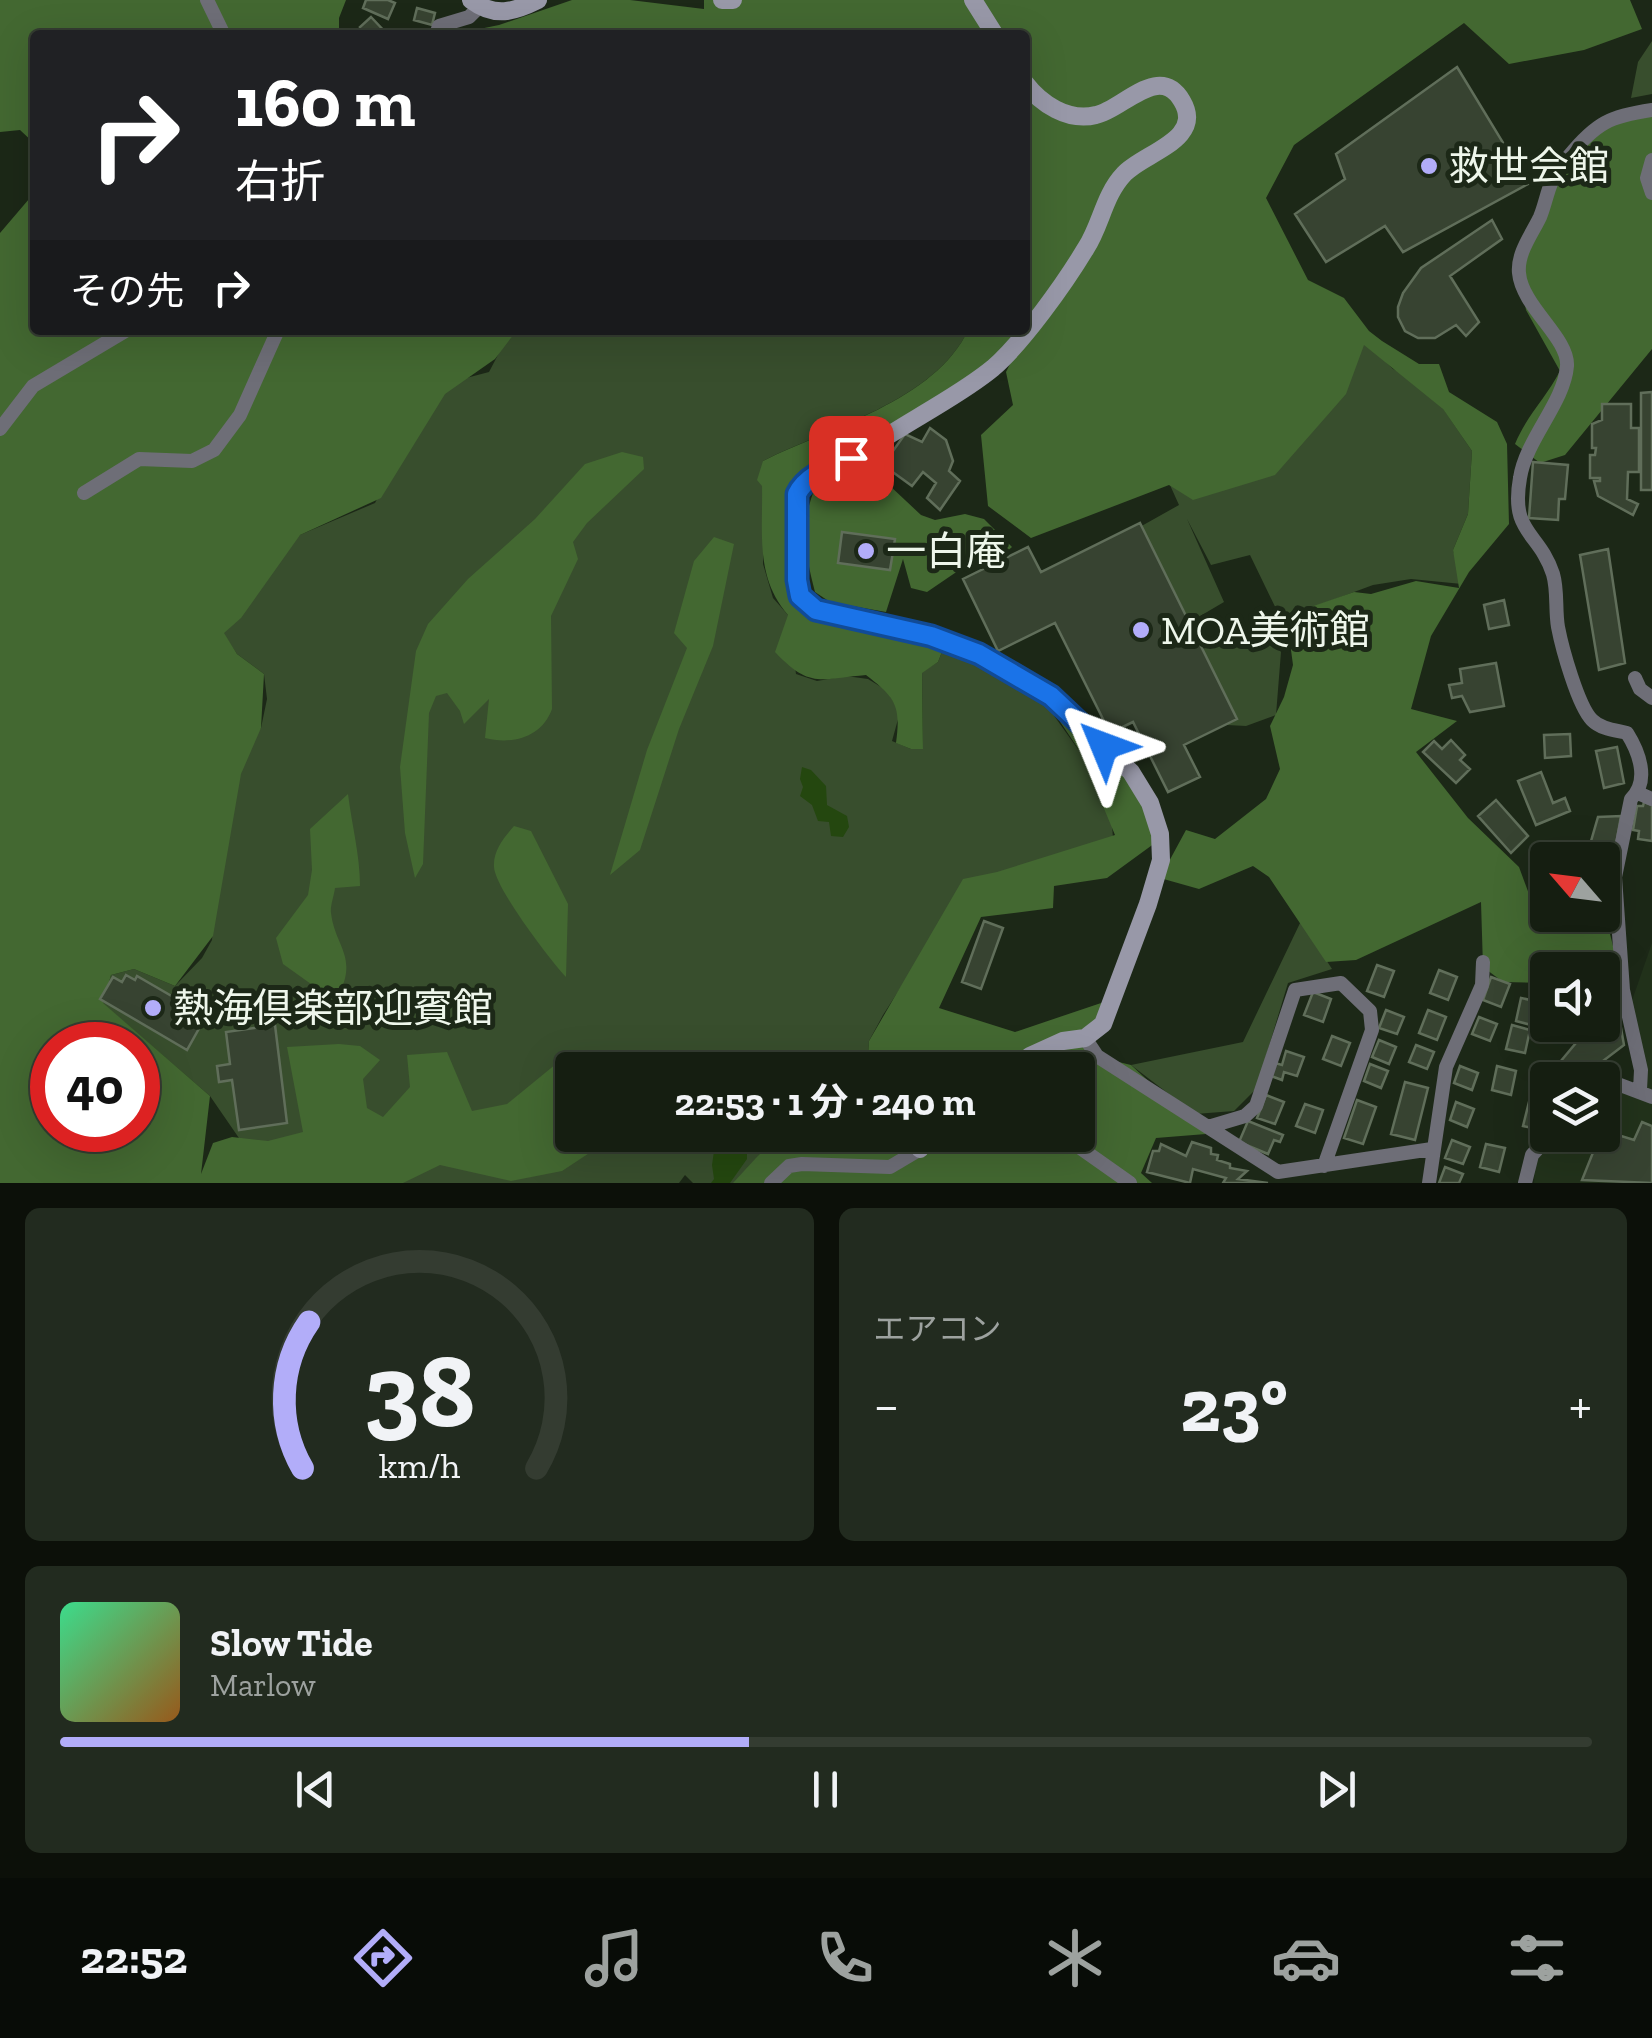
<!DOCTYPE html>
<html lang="ja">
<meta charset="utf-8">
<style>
:root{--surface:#151e11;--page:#222b1f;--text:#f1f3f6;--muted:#9da29f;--line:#343c31;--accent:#b2adf9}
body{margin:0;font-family:"Zilla Slab","Noto Sans JP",serif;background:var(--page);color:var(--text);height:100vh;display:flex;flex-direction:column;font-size:38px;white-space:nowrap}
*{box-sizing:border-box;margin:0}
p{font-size:32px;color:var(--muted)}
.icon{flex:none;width:55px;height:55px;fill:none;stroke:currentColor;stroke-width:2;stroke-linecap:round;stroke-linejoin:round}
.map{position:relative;height:1183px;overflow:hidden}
.panel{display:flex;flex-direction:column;gap:25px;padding:25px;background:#0c1009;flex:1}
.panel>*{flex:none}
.guide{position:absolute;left:30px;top:30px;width:1000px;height:305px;border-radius:10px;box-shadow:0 10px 40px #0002,0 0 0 2px var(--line);background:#202124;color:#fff;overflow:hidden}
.needle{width:65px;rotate:298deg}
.tools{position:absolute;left:1530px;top:842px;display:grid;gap:20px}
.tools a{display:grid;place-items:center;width:90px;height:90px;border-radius:10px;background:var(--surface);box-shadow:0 10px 40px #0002,0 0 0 2px var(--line);font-size:50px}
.speed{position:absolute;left:30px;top:1022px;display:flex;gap:20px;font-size:50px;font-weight:700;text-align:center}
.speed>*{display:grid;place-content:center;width:130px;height:130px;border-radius:50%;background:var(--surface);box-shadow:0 10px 40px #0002,0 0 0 2px var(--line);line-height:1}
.speed .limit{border:15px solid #d22;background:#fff;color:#111}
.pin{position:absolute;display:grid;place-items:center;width:85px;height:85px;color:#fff;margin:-42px;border-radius:20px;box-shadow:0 5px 15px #0006}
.me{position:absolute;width:110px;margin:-55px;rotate:314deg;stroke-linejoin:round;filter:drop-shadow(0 0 8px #0008)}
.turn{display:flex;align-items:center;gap:35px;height:210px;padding:0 40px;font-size:45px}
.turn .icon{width:130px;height:130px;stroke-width:2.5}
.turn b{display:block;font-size:70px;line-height:85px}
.then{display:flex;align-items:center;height:95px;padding:0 40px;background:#0003;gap:20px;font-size:38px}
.big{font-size:75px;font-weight:700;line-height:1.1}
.panel .widget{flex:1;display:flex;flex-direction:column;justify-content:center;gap:15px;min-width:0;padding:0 35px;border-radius:15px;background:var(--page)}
.panel .dial{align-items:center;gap:0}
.dial svg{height:260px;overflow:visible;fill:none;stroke:var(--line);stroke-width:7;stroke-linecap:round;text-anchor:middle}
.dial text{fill:var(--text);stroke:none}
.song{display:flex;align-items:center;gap:30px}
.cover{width:120px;height:120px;border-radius:15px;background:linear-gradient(135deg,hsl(150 70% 55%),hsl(30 70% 35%))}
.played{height:10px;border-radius:5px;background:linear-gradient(90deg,var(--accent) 45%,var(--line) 45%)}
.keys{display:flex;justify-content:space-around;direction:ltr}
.heat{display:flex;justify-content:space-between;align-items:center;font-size:55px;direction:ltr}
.panel .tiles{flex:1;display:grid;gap:25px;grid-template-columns:1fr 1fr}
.widget:last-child{grid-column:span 2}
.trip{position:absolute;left:555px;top:1052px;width:540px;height:100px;border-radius:10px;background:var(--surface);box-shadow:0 10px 40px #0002,0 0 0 2px var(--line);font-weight:700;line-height:100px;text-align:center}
.dock{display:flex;height:160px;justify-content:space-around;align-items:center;background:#080c07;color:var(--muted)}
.dock .icon{width:70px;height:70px}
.dock .active{color:var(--accent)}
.dock b{font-size:45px;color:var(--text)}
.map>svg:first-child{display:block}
</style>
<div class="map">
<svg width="1652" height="1183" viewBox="0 0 1652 1183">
<rect width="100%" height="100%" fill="#1c2817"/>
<path fill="#22321b" d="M1652,943v240h-118l1,-24 17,-24h50l1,-53 36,8 -11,-78z"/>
<path fill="#384e2d" d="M1652,41v53l-21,4 7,-36z
M968,330c-32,70 -140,98 -205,131v103l10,34 15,17 8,59 21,7 29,-5 22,3 18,11 14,22 -8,29 19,8h12l-1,-77 16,-10 7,-18 85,38 80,112 3,45 -144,42 -86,134 -14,26 -2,29h-295v65h201l-34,48h-46l-8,-8 -6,8h-393l-25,-13 -51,-74 -108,-93 9,-28 23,-6 41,17 27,-28 10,-18 6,-81 8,-40 25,-77 10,-14 6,-29 -3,-25 -27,-20 -14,-21 72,-96 80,-34 23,-44 53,-77 38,-10 22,-42z
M1365,342l28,27 34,16 45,66 -4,63 -15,36 9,34 -51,-5 -38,6 -92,34 -31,-64 -39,10 -24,-46 37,83 -34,20 -52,-94 41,-23 -9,-20z
M1270,620l11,32 -5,63 -30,11 -19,-1 -24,-76z
M1301,921l31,48 -44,14 -32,106 -22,22 -39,3 -64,-49 112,-23z"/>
<path fill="#436831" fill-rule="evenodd" d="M0,0h346l-7,18v17h-304v295h482l-22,29 -50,35 -64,104 -81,37 -59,83 -17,15 13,21 27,20 -3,54 -20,46 -28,162 -38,50 -41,-17 -23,6 -8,28 107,93 -9,78 12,-31 19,-6 36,4 35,-9 -16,-85 52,-3 21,2 20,14 -17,19 4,29 16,9 27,-30 -3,-32 40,-3 25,59 35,-7 60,-49c16,6 31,5 45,15h-40v65h66l-32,7 -44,29 -51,10 -71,-16 -37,18h-403v-950l29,-34 6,-55 -15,-14 -20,2zM52,1045h86v85h-86z
M572,0h58l74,9v-9h926l12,29 -58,21 -75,14 -45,-41 -170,122 -28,53 42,82 36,18 25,33 13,10 37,23h20l10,28 48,30 10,22 2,80 -40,48 -38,64 -20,73 46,12 -41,31 52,66 51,49 14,38 14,4 1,6h22l38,11 7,28 -19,16h-48l-1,13 -44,-1 -20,-15 -2,-65 -125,58 -30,2 -57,-85 -16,-11 -54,23 -39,-11 26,-48 29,9 51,-40 14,-30 -10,-43 14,-29 9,-32 -6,-45 12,-9 55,-19 17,2 45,-13 43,7 -6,-38 15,-36 4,-63 -29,-42 -79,-64 -18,49 -71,81 -82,25 -24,-15 -138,53 -43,-32 -7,-71 32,-30 -7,-33 29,-58 -10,10v-289h-575l49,-10z
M1652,112v237l-87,106 -25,8 -25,-19c12,-29 31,-46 45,-73l-34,-61 -7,-38 36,-95 29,-40 37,-23z
M968,330h52l-27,30 -201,130 -2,101 22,25 133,28 -7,18 -16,11 1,76h-12l-15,-6c5,-37 0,-45 -30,-68 -46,4 -56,14 -91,-23l13,-37c-33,-38 -25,-82 -26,-129l-5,-6 6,-19c66,-33 173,-61 205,-131z
M622,452l21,5 1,12 -57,54 -14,19 5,17 -27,57 1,93c-10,28 -39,36 -67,29l4,-39 -25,25 -4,-13 -13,-18 -11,3 -7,17 -6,151 -8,14 -10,-45 -5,-66 16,-116 12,-27 40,-45 67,-60 50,-55z
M868,475l21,10 32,30 14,5 30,-6 19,5 28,28 -14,12 -24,1 -47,32 -16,-4 -8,-29 -17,53 -56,-10 -15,-10c-10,-40 -16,-67 1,-106l22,-10z
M714,537l20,7 -21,102 -34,83 -39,121 -30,25 37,-125 40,-102 -13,-15 20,-72z
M1047,702l84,70 24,71 -48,35 -53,8 -1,22 -72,9 -42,91 76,24 92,-31 -21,53 45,11 75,69 -50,4 -15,35 11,10h-419l44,-48h301v-65h-211l2,-29 94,-162 34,-7 118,-37 -34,-82z
M348,794c4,32 12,61 12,92l-25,2c-1,8 -5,18 -4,25 4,33 26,43 9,79l-15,2 -42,-30 -7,-26 32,-43 4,-25 -2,-41z
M514,826l17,5 37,73 -2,73c-16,-17 -71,-89 -72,-110 -1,-17 10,-29 20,-41z"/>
<path fill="#24470f" d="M802,767l9,3 15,16 1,19 20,11 2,11 -6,10 -12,-1 -2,-14 -11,-1 -6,-16 -12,-9 3,-9 -3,-8z
M725,1136l22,10v13l-17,24h-19l3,-4 -2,-14 2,-14 5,2 2,-4 -5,-5z"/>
<path fill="#374331" stroke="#606e5a" stroke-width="2.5" d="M366,0h22l7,3 -7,16 -25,-11z
M417,8l18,5 -3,12 -18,-5z
M371,17l17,18h-21l-7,-8z
M1457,67l71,117 -125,68 -18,-26 -59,36 -31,-48 50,-35 -9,-25z
M1492,220l10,19 -52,37 29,46 -13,14 -10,-11 -21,13h-17l-13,-7 -7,-14v-10l5,-14 18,-25z
M1652,392v98h-11v-97z
M1602,404h29v24h8v44h-11l-1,27 11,5 -5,11 -35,-19 -4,-15h6v-3h-10v-23h5l1,-7h-4v-24l10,-4z
M930,428l16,12 7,21 -4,10 11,10 -20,29 -13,-12 9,-15 -13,-11 -11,14 -29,-21 22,-31 17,8z
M1533,462l35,3 -3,34h-6l-1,21 -29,-2z
M1140,523l97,196 -53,26 16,32 -32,15 -35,-70 -23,11 -55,-110 -57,28 -35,-72 65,-32 13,25z
M842,532l53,7 -5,31 -52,-7z
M1608,549l17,114 -26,7 -19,-115z
M1504,600l5,25 -20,4 -5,-24z
M1496,663l8,43 -34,6 -8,-16 -10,2 -3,-13 13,-2 -2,-14z
M1570,734l1,22 -26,2 -1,-23z
M1451,740l14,15 -5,5 10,9 -14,14 -33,-31 11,-11 8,8z
M1617,747l7,36 -20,5 -8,-37z
M1541,772l12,31 12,-5 5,13 -34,14 -18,-44z
M1496,800l32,36 -17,17 -33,-37z
M1644,802l8,3v36l-14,-2 1,-8 -6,-1 4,-24h6z
M1621,816l-19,108 -26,-3 1,-6h25v-55h-49l3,-10 33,-2 9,-31z
M984,921l19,7 -22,61 -19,-7z
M1377,965l17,6 -10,26 -17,-6z
M1439,970l18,7 -9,23 -18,-7z
M1611,972l13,73 -46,35h-33l46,-55h11v-50z
M126,975l9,5 2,-4 69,40 -19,34 -87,-51 13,-22 9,5z
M1491,977l19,7 -9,23 -18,-7z
M1313,992l18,7 -8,23 -19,-7z
M1521,998l19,4 -5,24 -19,-5z
M1386,1010l18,7 -7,17 -18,-6z
M1428,1010l18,7 -9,23 -18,-7z
M1479,1017l18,7 -7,17 -18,-7z
M275,1025l12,98 -48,7 -7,-50 -13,2 -2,-16 13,-2 -4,-32z
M1512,1025l18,5 -5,23 -19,-4z
M1332,1036l18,7 -9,23 -18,-7z
M1379,1040l17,7 -7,17 -17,-7z
M1416,1045l18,7 -7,17 -18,-7z
M1286,1051l18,6 -7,19 -13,-4 -2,8 -11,-4 4,-13 7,2z
M1370,1064l18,7 -7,17 -17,-7z
M1460,1066l18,7 -6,17 -18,-7z
M1497,1066l19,5 -5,24 -19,-5z
M1405,1082l23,6 -13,52 -24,-6z
M1266,1095l18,7 -9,22 -18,-6z
M1357,1100l19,7 -13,37 -19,-6z
M1456,1102l18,7 -7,18 -17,-7z
M1529,1102l19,4 -6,24 -19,-4z
M1305,1104l18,6 -8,23 -19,-7z
M1248,1121l35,14 -3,7 -6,-2 -6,14 -29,-12z
M1642,1122l10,4v57l-70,-3 20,-50 32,10z
M1452,1140l18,7 -7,17 -18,-6z
M1192,1142l19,6v6l7,1 -1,5 13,4v4l17,3 -9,8 30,4h-45l3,-5 -33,-9 -3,14 -43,-11 6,-21h6l2,-7 25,12z
M1486,1144l19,4 -6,24 -19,-5z
M1445,1167l18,7 -4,9h-20z"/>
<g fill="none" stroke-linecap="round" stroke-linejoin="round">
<path stroke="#6e6e77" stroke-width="14" d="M207,0l17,35
M436,35l3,-9 30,-9 11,-11
M1652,160l-5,18 5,15
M0,429l33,-43 94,-56
M84,493l55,-34 53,2 22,-11 26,-35 38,-85
M1635,678l5,11 12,9
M1638,793l14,6
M1085,1038l12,18 181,116 154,-23
M1602,1082l5,-2 45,17
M1640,1090l1,-20 -18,-80 -8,-113 16,-78c19,-18 8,-47 -4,-66 -13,-3 -26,-4 -35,-13 -14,-14 -30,-72 -34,-93 -3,-17 0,-36 -5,-53 -14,-43 -43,-40 -33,-96 6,-39 44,-75 47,-112 2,-28 -45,-59 -48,-93 -2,-20 13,-39 21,-56 5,-12 7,-25 12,-36 3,-10 11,-17 17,-25 27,-33 41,-40 83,-46
M1208,1127l37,-11 11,-10 39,-116 46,-7 29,28 2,19 -48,136
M1062,1135l68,48
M771,1183l18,-17 13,-2 88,3 54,-32
M1429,1183l17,-116 36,-82 1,-23
M1525,1183l7,-28 18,-20"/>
<path stroke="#9898a8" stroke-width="18" d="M471,0c24,18 43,12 67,0
M722,0h11
M973,0l22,35
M897,1070l14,-9 24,9
M1011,1070l19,-14 33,-15 22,-3 18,-14 45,-120 13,-44 -1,-26 -10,-31 -19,-31 -80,-76 -21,-14 -51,-27 -48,-19 -115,-26 -16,-14 -3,-16v-86c3,-6 3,-8 8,-13 12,-11 32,-16 47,-24 22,-12 43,-26 65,-39 26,-16 53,-31 76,-50 30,-26 72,-85 93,-120 15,-23 18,-53 38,-74 19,-21 81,-34 58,-73 -23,-39 -60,9 -86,14 -28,7 -55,-11 -71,-32
M914,1135l6,14"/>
</g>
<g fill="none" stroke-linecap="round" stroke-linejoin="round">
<g stroke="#114b97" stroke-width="25">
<path id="route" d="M851,458c-19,9 -44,16 -54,36v86l3,16 16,14 115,26 48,18 72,42 53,50"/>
</g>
<use href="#route" stroke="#1a73e8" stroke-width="18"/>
</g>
<g fill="#b2adf9" stroke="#1c2817" stroke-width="4">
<circle cx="1429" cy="166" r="10"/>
<circle cx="866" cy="551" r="10"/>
<circle cx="1141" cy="630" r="10"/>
<circle cx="153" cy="1008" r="10"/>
</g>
<g text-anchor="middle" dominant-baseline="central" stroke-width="10" stroke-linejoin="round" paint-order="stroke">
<g font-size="40" fill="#eef6eb" stroke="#1c2817" text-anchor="start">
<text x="1449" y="166">救世会館</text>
<text x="886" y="551">一白庵</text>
<text x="1161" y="630">MOA美術館</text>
<text x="173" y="1008">熱海倶楽部迎賓館</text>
</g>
</g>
</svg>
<div class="tools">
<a><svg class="needle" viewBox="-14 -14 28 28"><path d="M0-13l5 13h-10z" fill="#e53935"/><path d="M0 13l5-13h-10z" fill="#9da29f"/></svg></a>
<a><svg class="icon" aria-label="sound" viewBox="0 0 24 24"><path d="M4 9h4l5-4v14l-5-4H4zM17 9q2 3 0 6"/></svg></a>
<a><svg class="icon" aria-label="layers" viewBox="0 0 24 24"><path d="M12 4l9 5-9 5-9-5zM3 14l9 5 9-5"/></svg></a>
</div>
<div class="speed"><div class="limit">40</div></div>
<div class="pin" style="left:851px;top:458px;background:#d93025"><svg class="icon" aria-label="arrive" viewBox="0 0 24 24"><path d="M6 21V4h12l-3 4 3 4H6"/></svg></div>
<svg class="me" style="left:1104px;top:746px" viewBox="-20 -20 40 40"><path d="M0-17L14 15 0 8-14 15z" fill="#1a73e8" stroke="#fff" stroke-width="4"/></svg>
<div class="trip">22:53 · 1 分 · 240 m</div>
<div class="guide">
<div class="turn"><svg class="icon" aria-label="right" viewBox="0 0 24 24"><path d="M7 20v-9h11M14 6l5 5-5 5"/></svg><div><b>160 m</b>右折</div></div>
<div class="then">その先<svg class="icon" aria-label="right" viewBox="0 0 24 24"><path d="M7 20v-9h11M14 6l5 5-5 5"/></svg></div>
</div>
</div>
<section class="panel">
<div class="tiles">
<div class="widget dial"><svg viewBox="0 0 100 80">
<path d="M14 69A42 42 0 1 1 86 69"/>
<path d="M14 69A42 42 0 0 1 16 24" stroke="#b2adf9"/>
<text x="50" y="56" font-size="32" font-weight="700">38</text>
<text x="50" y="72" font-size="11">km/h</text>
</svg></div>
<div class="widget"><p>エアコン</p>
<div class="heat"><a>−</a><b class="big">23°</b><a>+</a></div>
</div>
<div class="widget">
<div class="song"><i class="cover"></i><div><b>Slow Tide</b><p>Marlow</p></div></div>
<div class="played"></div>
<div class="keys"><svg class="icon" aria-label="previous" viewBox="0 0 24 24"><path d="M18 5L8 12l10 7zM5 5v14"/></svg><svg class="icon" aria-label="pause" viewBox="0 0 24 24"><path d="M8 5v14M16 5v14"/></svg><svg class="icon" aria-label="next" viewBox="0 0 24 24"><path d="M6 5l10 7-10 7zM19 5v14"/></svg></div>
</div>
</div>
</section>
<nav class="dock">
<b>22:52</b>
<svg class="icon active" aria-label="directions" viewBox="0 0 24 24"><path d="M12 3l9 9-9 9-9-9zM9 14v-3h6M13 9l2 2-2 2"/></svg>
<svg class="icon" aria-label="music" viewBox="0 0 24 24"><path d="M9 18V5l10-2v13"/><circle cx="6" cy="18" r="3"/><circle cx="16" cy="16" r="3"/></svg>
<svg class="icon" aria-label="phone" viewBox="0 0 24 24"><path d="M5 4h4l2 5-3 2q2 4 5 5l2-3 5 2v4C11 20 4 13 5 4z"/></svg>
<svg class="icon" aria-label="climate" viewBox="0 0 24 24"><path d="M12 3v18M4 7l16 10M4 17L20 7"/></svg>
<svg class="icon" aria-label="car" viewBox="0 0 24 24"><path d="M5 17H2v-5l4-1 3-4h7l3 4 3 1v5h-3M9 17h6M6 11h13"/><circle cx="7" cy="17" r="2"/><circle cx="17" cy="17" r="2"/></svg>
<svg class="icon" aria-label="filters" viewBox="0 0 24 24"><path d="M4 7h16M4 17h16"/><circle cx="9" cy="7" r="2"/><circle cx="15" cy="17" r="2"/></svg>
</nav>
